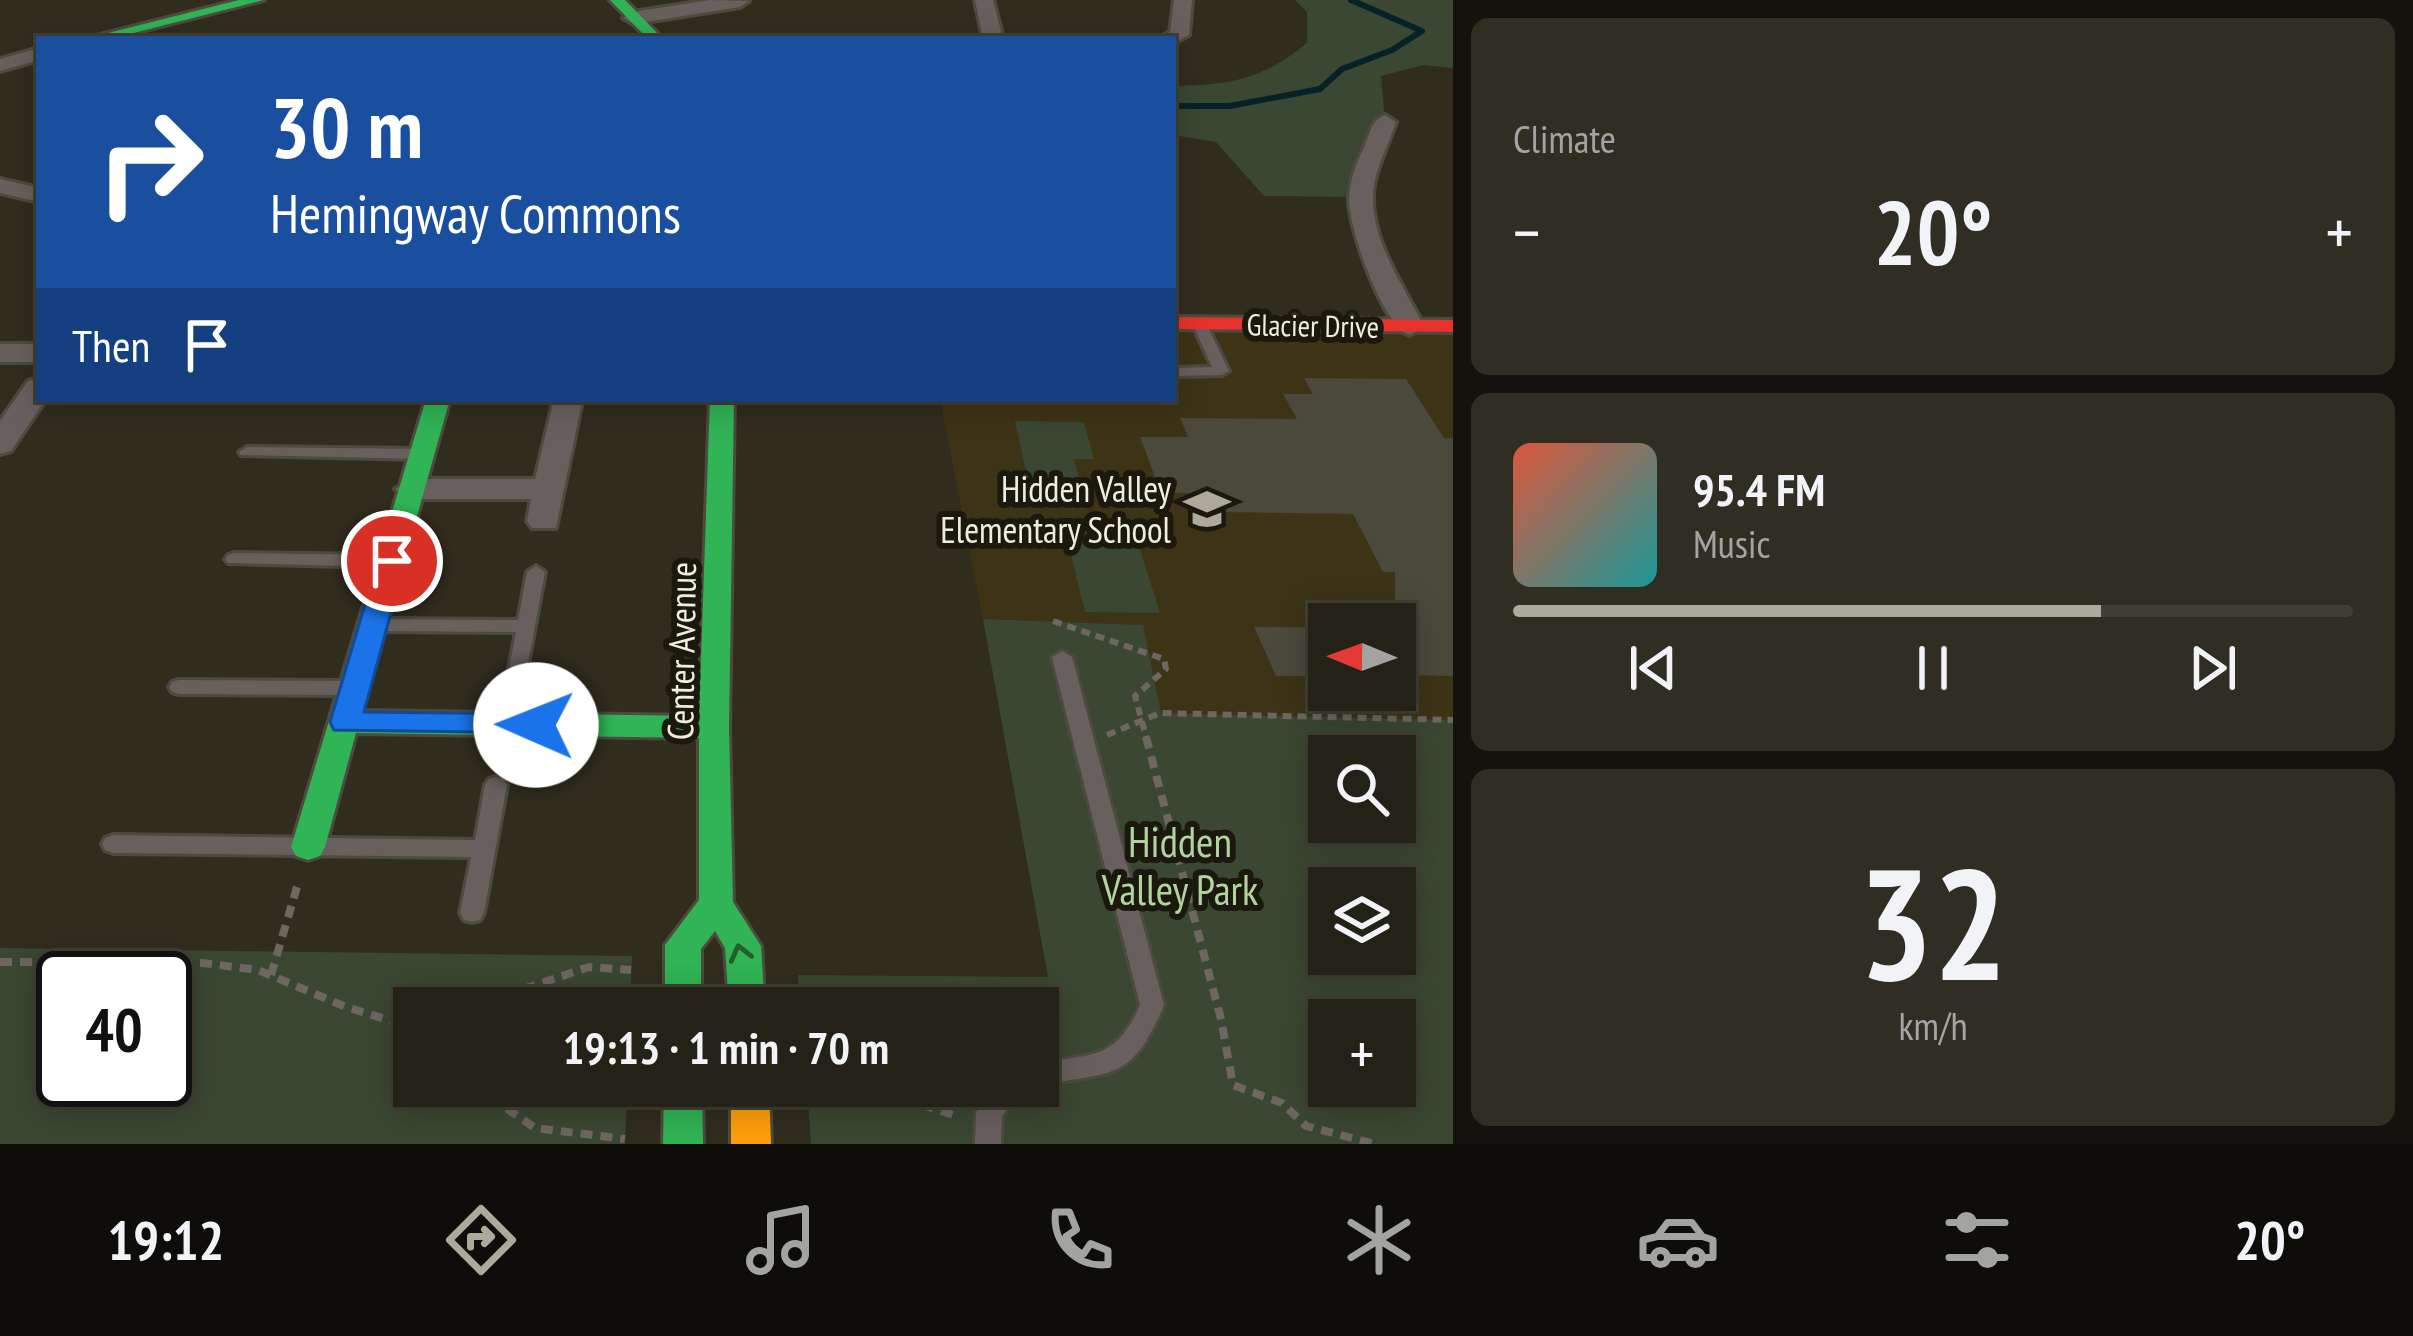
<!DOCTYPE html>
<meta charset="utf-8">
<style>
:root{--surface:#242116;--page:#302e23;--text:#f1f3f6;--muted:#a3a3a1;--line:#413e35;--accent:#ada99b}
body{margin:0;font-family:"PT Sans Narrow",sans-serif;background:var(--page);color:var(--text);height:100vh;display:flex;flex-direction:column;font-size:45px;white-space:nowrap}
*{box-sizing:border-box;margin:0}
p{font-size:39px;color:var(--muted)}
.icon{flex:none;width:66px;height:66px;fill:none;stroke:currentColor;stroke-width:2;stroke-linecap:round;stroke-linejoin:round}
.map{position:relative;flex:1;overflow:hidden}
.details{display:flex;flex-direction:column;gap:18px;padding:18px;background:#14120c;width:960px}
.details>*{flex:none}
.hud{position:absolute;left:36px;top:36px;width:1140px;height:366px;border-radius:0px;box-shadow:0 6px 30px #0003,0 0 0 3px var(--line);background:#1a4fa0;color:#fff;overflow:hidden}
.needle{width:78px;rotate:271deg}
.fabs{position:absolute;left:1308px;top:603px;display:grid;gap:24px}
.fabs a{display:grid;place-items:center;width:108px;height:108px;border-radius:0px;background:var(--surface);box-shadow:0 6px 30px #0003,0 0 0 3px var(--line);font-size:60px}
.speed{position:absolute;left:36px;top:951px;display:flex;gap:24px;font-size:60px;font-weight:700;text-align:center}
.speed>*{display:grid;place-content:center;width:156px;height:156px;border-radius:50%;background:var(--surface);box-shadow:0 6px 30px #0003,0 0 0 3px var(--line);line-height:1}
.speed .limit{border:6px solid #111;border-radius:18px;background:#fff;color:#111}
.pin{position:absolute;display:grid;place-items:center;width:102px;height:102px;color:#fff;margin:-51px;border:6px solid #fff;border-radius:50%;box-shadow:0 3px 12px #0007}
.me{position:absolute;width:132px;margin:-66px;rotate:271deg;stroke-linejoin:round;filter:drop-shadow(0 0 9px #0008)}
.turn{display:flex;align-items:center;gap:42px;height:252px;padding:0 36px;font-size:54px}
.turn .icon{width:156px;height:156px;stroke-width:2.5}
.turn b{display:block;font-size:84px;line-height:102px}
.then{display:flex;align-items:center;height:114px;padding:0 36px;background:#0003;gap:24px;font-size:45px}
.big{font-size:90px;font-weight:600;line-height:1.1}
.details .widget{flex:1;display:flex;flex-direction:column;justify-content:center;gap:18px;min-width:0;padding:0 42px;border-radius:18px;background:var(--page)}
.details .dial{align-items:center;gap:0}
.dial b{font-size:156px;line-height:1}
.song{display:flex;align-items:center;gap:36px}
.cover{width:144px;height:144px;border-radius:18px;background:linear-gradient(135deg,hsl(10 70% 55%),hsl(180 70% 35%))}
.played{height:12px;border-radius:6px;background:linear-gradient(90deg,var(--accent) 70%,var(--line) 70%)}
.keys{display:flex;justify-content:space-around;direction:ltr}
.heat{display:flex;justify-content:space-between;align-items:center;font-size:66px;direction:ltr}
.trip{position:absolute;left:393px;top:987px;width:666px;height:120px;border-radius:0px;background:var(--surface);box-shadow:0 6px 30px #0003,0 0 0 3px var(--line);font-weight:600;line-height:120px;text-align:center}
.tab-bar{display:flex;height:192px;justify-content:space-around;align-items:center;background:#0e0d09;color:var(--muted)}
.tab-bar .icon{width:84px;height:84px}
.tab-bar .active{color:var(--accent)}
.tab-bar b{font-size:54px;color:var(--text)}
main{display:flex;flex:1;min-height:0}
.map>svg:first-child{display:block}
</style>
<main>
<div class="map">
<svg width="1453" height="1144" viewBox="0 0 1453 1144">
<rect width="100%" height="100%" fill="#302c1e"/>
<path fill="#3d3416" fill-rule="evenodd" d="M1173,323l280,3v394l-293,-7 -18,-88 -159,-6 -43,-220h233zM1329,624h66v66h-66z"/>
<path fill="#3a4732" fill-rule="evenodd" d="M1295,0h158v68l-30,-3 -42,11 4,46 -23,75 -98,-1 -48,-54 -43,-7v-49c57,-1 89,-6 134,-43v-31z
M1015,421l69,1 10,37h-20l11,40h-53z
M1068,542l70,1 22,70 -75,-1z
M983,619l160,6 18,88 292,7v424h-642l-4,-58h231v-78h-238l-2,-33 250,2zM1329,756h66v66h-66zM1329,888h66v66h-66zM1329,1020h66v66h-66z
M0,948l632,8 -2,52h-216v78h213l-2,58h-625zM63,978h102v102h-102z"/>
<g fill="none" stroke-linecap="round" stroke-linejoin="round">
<path stroke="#072226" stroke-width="6" d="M1173,106h57l90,-17 22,-20 50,-19 30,-19 -71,-31"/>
</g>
<path fill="#4b483c" d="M1304,378l102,1 38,59h9v238l-58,-1v-103h-12l-30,-58 -134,-2 -8,-19h-50l-21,-56h48l-8,-19 117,1 -14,-25h30z
M1254,627h75v49h-53z"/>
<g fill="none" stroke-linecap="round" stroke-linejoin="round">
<g stroke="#4d4a3e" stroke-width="6">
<path id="lane" d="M1199,319l7,4 23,48 -7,4 -49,1v-8l39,-1 -20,-44z
M247,447l175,2 8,5 -8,5 -181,-4 -2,-3z
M234,553l151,2 9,6 -9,6 -157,-4 -3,-4 3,-4z
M536,566l9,6 -22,118h-14l-3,-5 10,-53 -138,-1 -9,-6 9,-6 140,1 9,-48z
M1062,651l10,6 92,348c-34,79 -50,65 -126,81v-22c54,-12 76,-1 102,-59l-88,-348z
M179,680l170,1 7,2 3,5 -3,5 -7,2 -170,-1 -7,-2 -3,-5 3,-5z
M496,777l7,2 4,6 -23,128 -4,7 -8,2 -8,-2 -4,-7 11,-56 -358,-4 -8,-3 -3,-6 3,-6 8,-3 362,5 10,-55 4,-6z
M995,1086h29l-22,30 -1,28h-26l1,-32z"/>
</g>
<g stroke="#4d4a3e" stroke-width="6">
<path id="street" d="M710,0l39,1 -9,6 -107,17 -10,-6 10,-6z
M975,0h18l10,39h-20z
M1174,0h18l-3,35 -16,8v-4h-16l13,-7z
M39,48v12l-39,11v-12z
M1385,115l11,7c-7,21 -18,41 -22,63 -8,49 29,100 50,141l-14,9c-27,-7 -61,-107 -61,-135 0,-20 8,-38 16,-55 5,-13 7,-25 20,-30z
M0,179l39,9v14l-39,-9z
M0,344h39v18h-39z
M39,378v21h7l-35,52 -11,3v-33l28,-40z
M554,399h20l7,7 -25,122h-24l-5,-7 4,-22h-119l-17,-10 17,-10h123z"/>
</g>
<g stroke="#4d4a3e" stroke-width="6">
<path id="fast" d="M239,0h25l-154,39h-26z
M610,0h15l38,39h-15z
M426,399h24l-88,312 337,5 11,-317h24l-5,328 4,175 28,44 4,62h-36l-4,-60 -10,-17 -14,18v59h-36v-63l34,-45v-162l-343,-5 -31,114 -5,9 -12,4 -12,-4 -5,-9z
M664,1086h38l1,58h-40z"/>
</g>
<g stroke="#4d4a3e" stroke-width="6">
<path id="slow" d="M731,1086h38l2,58h-40z"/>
</g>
<g stroke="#4d4a3e" stroke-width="6">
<path id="jam" d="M1173,317l280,3v12l-280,-3z"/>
</g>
<path stroke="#6d6661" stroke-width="6" stroke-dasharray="9 6" stroke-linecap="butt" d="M1053,621l111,38 2,10 -31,27 12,44
M1107,735l53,-22 293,7"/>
<path stroke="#6d6661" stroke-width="8" stroke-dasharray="12 8" stroke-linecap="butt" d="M1146,737l75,282 12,66 49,18 24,23 69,18
M0,962l203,1 55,7 88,37 66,20
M271,975l26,-88
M467,1008l122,-41 42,3
M474,1086l61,42 90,11
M865,1086l94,31"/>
<use href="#lane" fill="#695f5e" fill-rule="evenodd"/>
<use href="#street" fill="#695f5e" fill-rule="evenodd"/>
<use href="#fast" fill="#30b455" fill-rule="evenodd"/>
<use href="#slow" fill="#ff9f0a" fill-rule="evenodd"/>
<use href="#jam" fill="#e5322d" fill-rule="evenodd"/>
</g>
<defs><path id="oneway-chevron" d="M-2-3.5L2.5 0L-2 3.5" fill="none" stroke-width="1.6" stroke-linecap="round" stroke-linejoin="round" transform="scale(3)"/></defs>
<use stroke="#245e2d" href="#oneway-chevron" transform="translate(740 953) rotate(-104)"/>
<path fill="#1a73e8" stroke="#114b97" stroke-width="3" d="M392,553l13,8 -41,151 172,2 11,3 4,8 -4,8 -213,-3 -4,-8 48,-161z"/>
<defs>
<g id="school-bare" transform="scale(3.6)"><path d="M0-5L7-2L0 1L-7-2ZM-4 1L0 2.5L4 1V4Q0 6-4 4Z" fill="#ada99b" stroke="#1b180d" stroke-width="2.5" paint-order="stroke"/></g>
</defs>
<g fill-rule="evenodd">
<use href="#school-bare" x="1207" y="509"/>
</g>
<g text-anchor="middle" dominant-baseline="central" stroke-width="12" stroke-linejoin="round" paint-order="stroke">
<g font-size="30" fill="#f1edde" stroke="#1b180d">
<text transform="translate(1313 325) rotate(1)">Glacier Drive</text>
</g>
<g font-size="36" fill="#f1edde" stroke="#1b180d" text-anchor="end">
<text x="1171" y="488">Hidden Valley<tspan x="1171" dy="41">Elementary School</tspan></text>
</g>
<g font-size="36" fill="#f1edde" stroke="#1b180d">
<text transform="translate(681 651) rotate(-89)">Center Avenue</text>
</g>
<g font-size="42" fill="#b1d2a1" stroke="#1b180d">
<text x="1180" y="841">Hidden<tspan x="1180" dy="48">Valley Park</tspan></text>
</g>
</g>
</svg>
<div class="fabs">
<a><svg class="needle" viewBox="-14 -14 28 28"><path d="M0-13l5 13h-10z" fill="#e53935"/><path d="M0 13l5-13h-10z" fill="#a3a3a1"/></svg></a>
<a><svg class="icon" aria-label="search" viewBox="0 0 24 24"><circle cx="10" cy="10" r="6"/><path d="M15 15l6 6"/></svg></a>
<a><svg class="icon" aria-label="layers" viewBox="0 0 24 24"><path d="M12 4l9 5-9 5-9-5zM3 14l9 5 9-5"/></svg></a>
<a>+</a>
</div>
<div class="speed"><div class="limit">40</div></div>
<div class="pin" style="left:392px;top:561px;background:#d93025"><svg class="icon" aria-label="arrive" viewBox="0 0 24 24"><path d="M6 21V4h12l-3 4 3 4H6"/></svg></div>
<svg class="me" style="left:536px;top:725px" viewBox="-20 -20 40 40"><circle r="19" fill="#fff"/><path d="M0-13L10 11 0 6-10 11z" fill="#1a73e8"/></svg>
<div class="trip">19:13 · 1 min · 70 m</div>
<div class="hud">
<div class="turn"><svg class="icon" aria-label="right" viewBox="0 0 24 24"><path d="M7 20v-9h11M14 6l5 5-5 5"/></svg><div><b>30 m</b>Hemingway Commons</div></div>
<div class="then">Then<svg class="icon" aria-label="arrive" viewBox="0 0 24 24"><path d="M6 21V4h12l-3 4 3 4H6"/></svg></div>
</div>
</div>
<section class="details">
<div class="widget"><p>Climate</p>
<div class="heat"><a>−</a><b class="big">20°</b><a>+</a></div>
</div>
<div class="widget">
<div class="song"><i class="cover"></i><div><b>95.4 FM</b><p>Music</p></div></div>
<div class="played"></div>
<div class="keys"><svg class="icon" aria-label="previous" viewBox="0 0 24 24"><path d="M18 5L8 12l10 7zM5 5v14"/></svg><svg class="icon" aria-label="pause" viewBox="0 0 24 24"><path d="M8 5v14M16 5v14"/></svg><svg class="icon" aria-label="next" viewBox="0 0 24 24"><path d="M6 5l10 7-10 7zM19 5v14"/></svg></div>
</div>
<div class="widget dial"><b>32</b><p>km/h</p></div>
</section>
</main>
<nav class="tab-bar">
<b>19:12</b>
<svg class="icon active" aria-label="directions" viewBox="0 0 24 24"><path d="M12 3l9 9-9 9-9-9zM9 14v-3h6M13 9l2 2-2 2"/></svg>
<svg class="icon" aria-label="music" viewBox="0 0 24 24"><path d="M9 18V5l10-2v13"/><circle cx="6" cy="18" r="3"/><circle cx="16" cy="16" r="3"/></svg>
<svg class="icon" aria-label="phone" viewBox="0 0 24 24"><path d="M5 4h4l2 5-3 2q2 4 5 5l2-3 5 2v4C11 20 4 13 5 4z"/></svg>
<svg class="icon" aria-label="climate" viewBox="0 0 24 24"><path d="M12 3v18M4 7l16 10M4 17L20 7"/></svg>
<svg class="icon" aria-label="car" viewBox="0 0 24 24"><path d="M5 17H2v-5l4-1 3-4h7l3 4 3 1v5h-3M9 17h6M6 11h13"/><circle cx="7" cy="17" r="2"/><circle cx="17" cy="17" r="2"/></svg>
<svg class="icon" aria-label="filters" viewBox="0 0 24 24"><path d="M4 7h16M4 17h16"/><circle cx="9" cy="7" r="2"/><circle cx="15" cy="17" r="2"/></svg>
<b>20°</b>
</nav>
